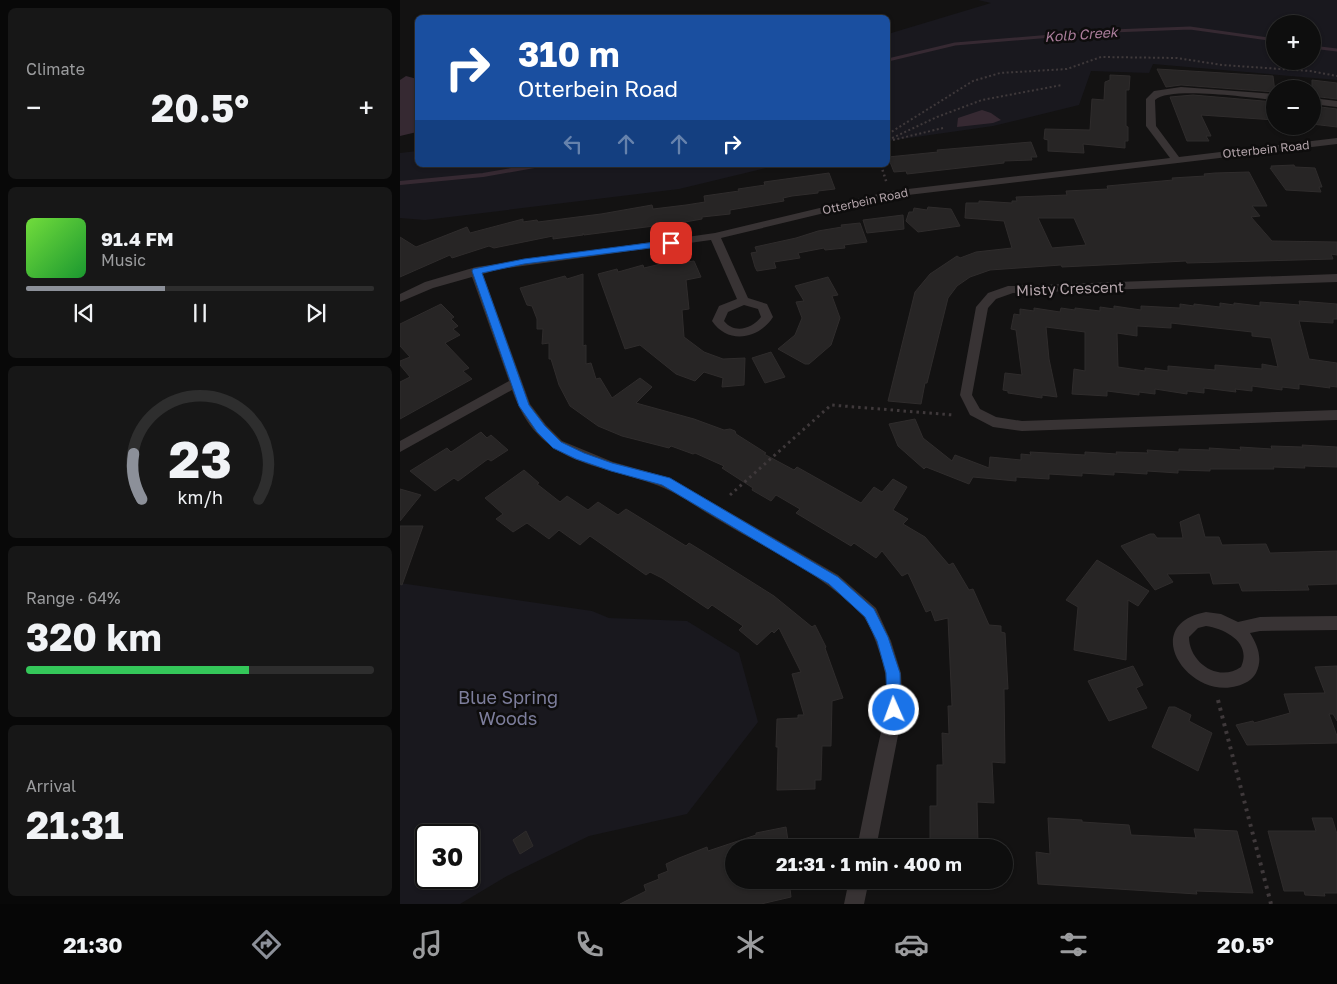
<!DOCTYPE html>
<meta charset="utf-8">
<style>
:root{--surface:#0e0e0e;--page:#171717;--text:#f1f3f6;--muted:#9b9c9e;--line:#2e2e2e;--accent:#8c9099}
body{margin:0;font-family:"Golos Text",sans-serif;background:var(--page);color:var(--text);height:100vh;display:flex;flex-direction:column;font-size:19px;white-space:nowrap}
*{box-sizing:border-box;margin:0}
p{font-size:16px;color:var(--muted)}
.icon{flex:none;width:28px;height:28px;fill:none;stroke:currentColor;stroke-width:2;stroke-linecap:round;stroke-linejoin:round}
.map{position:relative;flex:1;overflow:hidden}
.details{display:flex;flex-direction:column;gap:8px;padding:8px;background:#080808;width:400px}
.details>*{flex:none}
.top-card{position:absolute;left:15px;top:15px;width:475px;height:152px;border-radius:8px;box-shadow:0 1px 4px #0004,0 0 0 1px var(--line);background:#1a4fa0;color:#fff;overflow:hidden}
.fabs{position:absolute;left:866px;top:15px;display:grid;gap:10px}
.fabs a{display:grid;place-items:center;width:55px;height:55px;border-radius:50%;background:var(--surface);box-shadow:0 1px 4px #0004,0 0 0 1px var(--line);font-size:25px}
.speed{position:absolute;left:15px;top:824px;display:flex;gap:10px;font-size:25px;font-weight:700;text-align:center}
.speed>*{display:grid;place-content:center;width:65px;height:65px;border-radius:50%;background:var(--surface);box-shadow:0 1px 4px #0004,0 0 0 1px var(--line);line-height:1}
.speed .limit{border:2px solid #111;border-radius:8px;background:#fff;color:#111}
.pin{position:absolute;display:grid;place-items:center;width:42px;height:42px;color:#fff;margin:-21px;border-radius:10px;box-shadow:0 2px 8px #0006}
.me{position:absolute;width:55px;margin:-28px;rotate:358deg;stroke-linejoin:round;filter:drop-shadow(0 0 4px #0008)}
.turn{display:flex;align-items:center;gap:18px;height:105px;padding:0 20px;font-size:22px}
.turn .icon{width:65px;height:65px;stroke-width:2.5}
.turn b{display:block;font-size:35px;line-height:42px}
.lanes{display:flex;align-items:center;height:48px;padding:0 20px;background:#0003;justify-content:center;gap:25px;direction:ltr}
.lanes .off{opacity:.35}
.big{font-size:38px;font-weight:700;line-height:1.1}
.details .card{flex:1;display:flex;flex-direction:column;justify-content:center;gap:8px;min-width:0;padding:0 18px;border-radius:8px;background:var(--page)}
.details .dial{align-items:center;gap:0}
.dial svg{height:130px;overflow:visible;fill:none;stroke:var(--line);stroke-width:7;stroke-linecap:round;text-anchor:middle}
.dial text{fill:var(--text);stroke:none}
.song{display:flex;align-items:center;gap:15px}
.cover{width:60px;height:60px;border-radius:8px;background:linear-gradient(135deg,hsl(100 70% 55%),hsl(130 70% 35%))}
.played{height:5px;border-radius:2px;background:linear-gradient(90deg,var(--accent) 40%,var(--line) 40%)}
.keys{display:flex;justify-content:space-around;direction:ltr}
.heat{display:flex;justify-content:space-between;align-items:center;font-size:28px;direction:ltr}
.charge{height:8px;border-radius:4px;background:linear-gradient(90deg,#34c759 64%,var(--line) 0)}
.trip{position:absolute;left:325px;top:839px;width:288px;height:50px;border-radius:25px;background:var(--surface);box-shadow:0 1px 4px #0004,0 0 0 1px var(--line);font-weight:700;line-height:50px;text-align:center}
.tabs{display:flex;height:80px;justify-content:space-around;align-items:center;background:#060606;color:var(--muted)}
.tabs .icon{width:35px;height:35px}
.tabs .current{color:var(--accent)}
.tabs b{font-size:22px;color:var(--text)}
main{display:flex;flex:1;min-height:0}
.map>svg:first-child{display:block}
</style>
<main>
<section class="details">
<div class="card"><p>Climate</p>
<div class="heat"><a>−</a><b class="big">20.5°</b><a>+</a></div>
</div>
<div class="card">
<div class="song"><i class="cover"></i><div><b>91.4 FM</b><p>Music</p></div></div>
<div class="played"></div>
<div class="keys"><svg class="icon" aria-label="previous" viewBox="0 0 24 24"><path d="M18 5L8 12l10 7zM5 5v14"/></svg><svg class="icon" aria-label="pause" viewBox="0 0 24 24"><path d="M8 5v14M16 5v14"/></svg><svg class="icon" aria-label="next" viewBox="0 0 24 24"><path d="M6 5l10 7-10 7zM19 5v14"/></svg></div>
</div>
<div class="card dial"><svg viewBox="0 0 100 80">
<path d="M14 69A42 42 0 1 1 86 69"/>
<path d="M14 69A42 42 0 0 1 9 41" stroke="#8c9099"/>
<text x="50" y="56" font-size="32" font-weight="700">23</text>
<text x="50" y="72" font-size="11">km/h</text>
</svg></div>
<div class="card"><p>Range · 64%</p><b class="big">320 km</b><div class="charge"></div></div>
<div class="card"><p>Arrival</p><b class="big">21:31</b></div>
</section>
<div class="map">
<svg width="937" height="904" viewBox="0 0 937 904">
<rect width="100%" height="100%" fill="#131212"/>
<path fill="#19181e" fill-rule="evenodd" d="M578,0h359v80l-184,-16 -4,9 -58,-2 -12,34 -86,21 -105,15v-107l103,-31zM875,24h37v37h-37z
M17,151l1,14h361l-100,24 -254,31 -25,-2v-65z
M0,583l192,28 17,7 78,3 52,32 19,69 -71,92 -98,22 -82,40 -47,28h-60zM26,835h43v43h-43z"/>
<path fill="#362932" d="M6,76l11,3v53l-17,4v-56z
M582,110l9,3 10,7 -8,3 -36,4 1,-9z"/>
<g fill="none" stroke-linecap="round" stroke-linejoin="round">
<path stroke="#362932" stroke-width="3" d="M912,47l25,3
M488,60l67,-16 157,-13 78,-3 85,12"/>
<path stroke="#362932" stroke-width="4" d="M0,183l83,-8 57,-10"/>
</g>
<path fill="#272525" stroke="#2f2c2c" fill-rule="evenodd" d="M757,69l116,7 2,16 -94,-7 -15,2z
M710,75l20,1 -1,14h-3v36l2,1v14h-3v7l-42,-4 1,9 -36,-2v-11l-4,-1 1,-10 45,1 2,-31 12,1 1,-18 5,-2z
M912,80l25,3v16l-25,-3z
M793,95l82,7v18l-74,-5 10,21h-5l3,5h-22l-17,-44z
M912,106l25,3v18l-25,-3z
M631,142l6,15h-6l1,3 -28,1v2l-97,11 -1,-3 -12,1 -6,-15 50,-5 -1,-2z
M894,165l1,2 20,1 7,19h-3l2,5 -35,-2 -16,-22h2l-1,-2z
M849,172l18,34h-15l8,10 -9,1 21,24 65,1v13l-6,-1 2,5 -146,4 -1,-2 -124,6 -1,-2 -71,5 -20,7 -13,9 -9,12 -21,85h-2l-4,21 -33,-3 27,-109 15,-18 27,-18 3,2 16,-6 36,-4 -8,-27 -39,-3 1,-15h13v-2l33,2v-2h5l-1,-4 51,-2 -1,-4 42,-2 -1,-3 66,-6 -1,-2 33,-2 -1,-2 11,-1zM638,218h36l12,27 -34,3z
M429,173l6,16 -17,2v2l-26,3 -9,2 1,3 -54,9v4l-28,3v2l-17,3 -101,13 -1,-2v2l-30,4v-3l-59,12 -5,-2 -37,12 -2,-3 -50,22v-40l16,10 51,-20 3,6 53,-14v3l14,-2 1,2 63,-8 51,-9 1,4 33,-4 19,-3 -1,-6 35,-5 -1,-2 27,-4 -1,-3z
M528,207l23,2 9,17 -42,6 -12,-11 3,-9h4l1,-4 13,2z
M503,215l1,14 -37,4 -4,-13z
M460,223l7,19 -23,3 1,3 -20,2 -1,-2 -26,5 2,5 -26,4 2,6 -19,3 -2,-4 -4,-14 6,-1 -2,-5 41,-9 22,-7 24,-4 -1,-2z
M287,260v2l7,-1 7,16 -15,3 3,29 -7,1 2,27 20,15 19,7 22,-1 -1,27 -22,2 1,-9 -19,-6 -9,9 -19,-7 -36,-29 -15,4 -27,-75 19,-5 1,3 25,-7 1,3 25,-6 1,2z
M183,274v72l3,-1v19l5,-1 5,16 4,-1 12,20 28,-20 12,9 -16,16 58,16 30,11 6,-1 5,2 1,3 30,19 -2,1 30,16 3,-3 64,36 13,-16 8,5 11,-13 14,8 -14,23 15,9 -5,5 22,13 24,28 4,-2 16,27 4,-1 16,36 12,1v6l4,1 3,56h-4l1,74 -13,-1 2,41 -17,-1 1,42 -48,-2v-36h7v-41h6l-1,-32 7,1 -1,-28h4l-4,-88 -13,3 -4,-11 -5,2 -18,-39 -6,3 -20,-25 -6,7 -22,-15 -3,3 -55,-33 4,-4 -24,-14 -5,6 -19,-11 1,-2 -31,-20 2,-2 -29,-13 -2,1 -22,-8 -2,2 -47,-12 -24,-10 -28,-20 -11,-21 -8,-26h-2v-16l-7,1 1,-15h-6v-10l-5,-13 -5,-1 -7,-17 45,-12 2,3z
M428,277l10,18 -6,1 8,22 -9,27 -22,19h-4l-27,-15 17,-14 7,-17 -6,-16 8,-1 -9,-15z
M899,301l38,3v15h-4v4l-34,-2 10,38 28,4v24l-8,-1 1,2 -31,-4v5l-17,-2v3l-30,-4v5l-17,-2 1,3 -32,-4v5l-17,-2v3l-32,-5v5l-16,-2v3l-32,-4v5l-35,-2 2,-25 11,2v-39l-39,-5 3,32 8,38 -15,-2v3l-34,-5v-2l-5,-1 2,-17 17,2 -6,-45 -5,-1 3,-15 6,1v-6l14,2v-3l26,4 1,-4 14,2v-2l25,3v-4l14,2v-3l27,4v-4l39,2v-4l14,2v-2l26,3v-4l14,2v-2l26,3v-4l40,3zM771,323l81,9v4l19,2 7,29 -16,-3v5l-47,-4v5l-47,-4v5l-23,-3v3l-27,-4 -1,-34 20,3v-10l34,2z
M41,304l13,13 -3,2 7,7 -5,3 7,6 -15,8 24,25 -6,3 9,8 -72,40v-37l10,-5 -10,-12v-4l10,-4 -10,-11v-22z
M371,352l14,25 -20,6 -13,-25z
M515,419l8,19 29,23 3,-6 34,13 1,-11 31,3v-6l10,1 -1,-3 55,3v-3l32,2 -1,-2 32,1 -1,-3 32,2v-3l31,1 -1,-2 32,2 -1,-3 32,2 -1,-3 32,1 -1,-2 35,2v20l-33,-1 1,2 -32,-1 1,2h-64v2l-32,-1v3l-31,-2v3l-33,-2v3l-32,-2v3l-33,-2v5l-33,-2v4l-43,-4 -4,7 -43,-17 -2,2 -26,-23 -9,-22z
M81,432l6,6 4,-3 17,15 -17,11 -3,-2 -30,22 -4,-3 -19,13 -25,-20 37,-23 4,4z
M124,470l15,13 -2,1 23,18 7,-6 21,14 10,-8 20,13 8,-6 60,37 3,-3 23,14 62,39 38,31 3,-2 11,22 -1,1 18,50 -11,3 -1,45h-9l-1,34h-6v9l-38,1 1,-43h-2l1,-28 21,-1v-3h6l-12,-41 9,-2 -22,-44 -5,5 -2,-2 -15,14 -18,-15 4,-4 -31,-21 -4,4 -46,-31 -12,-6 -4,3 -56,-39 -10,9 -21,-15 -10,9 -22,-16 -14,9 -17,-13 7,-5 -18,-16z
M0,489l21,6 -21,26z
M799,514l6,23h14l3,8 44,-1 4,9 67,-2v33l-30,1 2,5 -67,1 -3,-8 -26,1 -3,-11 -43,1 6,8 -18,8 -34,-44 29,-12h4l3,4h26l-3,-16z
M0,526h23l-21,59 -2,-1z
M697,560l52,31 -11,15 -10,-6 -2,60 -52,-10 4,-43 -12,-7z
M733,666l10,19 -7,3 11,20 -38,13 -21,-40z
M937,666v55l-4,-7h-4l8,22v7l-90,2 -11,-20 17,-4 1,2 36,-10 -6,-19 41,-1 -10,-26z
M769,707h6l16,8 -2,6 23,12 -14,38 -46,-24z
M648,818l34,2v2l47,3 2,10 65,3 -2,-9 43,2 16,62 -57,-2 1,3 -159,-10 -2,-32 14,2z
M912,818h20l5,16v59h-13l1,3 -20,-1 -1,-4h-20l-16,-60h48z
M386,827l3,21h-55v32h55l2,17 -30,7h-141l26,-13 -2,-6 15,-6 -1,-4 10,-4 -2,-7 13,-6 28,-11 1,4 48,-16v-2z
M126,831l7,15 -13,8 -7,-14z"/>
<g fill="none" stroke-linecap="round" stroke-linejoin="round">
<path stroke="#3f393b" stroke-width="2" stroke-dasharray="2 2.5" stroke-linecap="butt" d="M488,134l85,-53 27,-8 67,-4 34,-12 76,1 45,7 88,6 27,5
M488,140l49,-23 45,-17 80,-15
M493,140l50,-12"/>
<path stroke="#3f393b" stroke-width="2.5" stroke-dasharray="2 3" stroke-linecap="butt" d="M481,165l6,19"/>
<path stroke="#3f393b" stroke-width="3" stroke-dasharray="2.5 4" stroke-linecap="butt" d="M330,495l101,-90 122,10"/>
<path stroke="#3f393b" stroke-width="4" stroke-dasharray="3 5" stroke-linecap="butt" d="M818,700l53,204"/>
<path fill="#383334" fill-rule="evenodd" d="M781,87l94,7v6c-24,-2 -105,-14 -120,0l1,26 23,31 158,-19v6l-446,53 -170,41 27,60 19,6 6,13c-14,22 -45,28 -61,4l7,-15 18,-7 -26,-59 -211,29 -17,5 47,130 16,21 16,16 51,21 57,16 168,97 38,33 15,33 10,32 2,37 -27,138h-19c6,-30 12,-60 18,-89 6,-28 15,-58 10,-86 -3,-15 -13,-46 -22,-57 -38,-41 -94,-66 -141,-94 -20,-11 -42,-28 -63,-36 -63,-24 -120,-19 -147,-96l-112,62v-11l109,-60 -37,-104 -39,11 -33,14v-8l25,-12 51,-15 239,-34 176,-42 279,-33 -24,-32v-27l8,-8zM344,305l14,4 3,8c-9,12 -27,17 -37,4l4,-9z
M912,98l25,3v6l-25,-3z
M937,274v8l-324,11 -17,6 -8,9 -16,87 8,14 16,8 26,4 315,-11v10l-315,11 -29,-4 -23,-12 -10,-20 16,-88 12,-14 20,-7z
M806,612l15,2 17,8 22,-5 77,-1v14l-77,1 -10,2c8,13 13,26 6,40 -4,7 -11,11 -19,13 -49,14 -99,-61 -31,-74zM806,626c20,3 46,17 35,41 -23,16 -52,-5 -52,-30l9,-9z
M449,880h20l-5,24h-20z"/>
</g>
<path fill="#1a73e8" stroke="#114b97" d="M271,240l5,3 -2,2 -150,19 -42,9 47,132 16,21 16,16 23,11 28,10 58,15 168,99 36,32 14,28 12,36 1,37 -2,5 -5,2 -5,-2 -2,-5 -1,-37 -9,-32 -12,-24 -36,-33 -167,-99 -51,-14 -35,-12 -23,-11 -16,-16 -18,-26 -47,-135 1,-2 51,-10z"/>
<g text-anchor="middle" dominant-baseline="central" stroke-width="5" stroke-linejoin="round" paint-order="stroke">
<g font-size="12" fill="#b3a4aa" stroke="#0e0d0d">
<text transform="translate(866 149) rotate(-6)">Otterbein Road</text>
<text transform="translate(465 201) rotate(-12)">Otterbein Road</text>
</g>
<g font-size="14" font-style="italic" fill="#ab7d9b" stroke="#0e0d0d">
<text transform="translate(681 34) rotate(-4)">Kolb Creek</text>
</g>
<g font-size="15" fill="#b3a4aa" stroke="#0e0d0d">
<text transform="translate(670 288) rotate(-2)">Misty Crescent</text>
</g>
<g font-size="18" fill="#7d7e9c" stroke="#0e0d0d">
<text x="108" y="697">Blue Spring<tspan x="108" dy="21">Woods</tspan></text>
</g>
</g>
</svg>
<div class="fabs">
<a>+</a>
<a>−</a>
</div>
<div class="speed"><div class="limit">30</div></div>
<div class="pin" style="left:271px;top:243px;background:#d93025"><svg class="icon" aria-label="arrive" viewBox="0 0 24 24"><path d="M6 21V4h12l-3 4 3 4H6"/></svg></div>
<svg class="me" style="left:494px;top:710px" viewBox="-20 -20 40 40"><circle r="17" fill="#1a73e8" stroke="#fff" stroke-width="3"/><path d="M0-11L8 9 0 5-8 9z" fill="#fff"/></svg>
<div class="trip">21:31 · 1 min · 400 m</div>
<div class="top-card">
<div class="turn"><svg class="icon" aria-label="right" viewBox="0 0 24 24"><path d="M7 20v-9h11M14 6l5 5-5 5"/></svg><div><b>310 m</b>Otterbein Road</div></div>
<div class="lanes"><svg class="icon off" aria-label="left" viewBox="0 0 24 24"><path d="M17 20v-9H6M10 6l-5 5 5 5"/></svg><svg class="icon off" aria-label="ahead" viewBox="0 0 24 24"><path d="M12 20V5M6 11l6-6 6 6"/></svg><svg class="icon off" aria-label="ahead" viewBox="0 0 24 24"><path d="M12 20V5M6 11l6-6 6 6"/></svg><svg class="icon" aria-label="right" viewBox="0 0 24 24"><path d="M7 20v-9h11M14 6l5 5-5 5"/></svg></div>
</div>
</div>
</main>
<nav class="tabs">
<b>21:30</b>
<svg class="icon current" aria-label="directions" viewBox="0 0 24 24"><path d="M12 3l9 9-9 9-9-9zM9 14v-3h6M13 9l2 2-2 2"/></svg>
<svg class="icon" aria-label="music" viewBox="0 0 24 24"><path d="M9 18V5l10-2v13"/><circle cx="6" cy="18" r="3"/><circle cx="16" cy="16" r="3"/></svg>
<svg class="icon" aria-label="phone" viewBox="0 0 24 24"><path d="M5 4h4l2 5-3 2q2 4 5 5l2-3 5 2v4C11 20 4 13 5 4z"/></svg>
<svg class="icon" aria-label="climate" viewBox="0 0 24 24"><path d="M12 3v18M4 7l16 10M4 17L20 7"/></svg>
<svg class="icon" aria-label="car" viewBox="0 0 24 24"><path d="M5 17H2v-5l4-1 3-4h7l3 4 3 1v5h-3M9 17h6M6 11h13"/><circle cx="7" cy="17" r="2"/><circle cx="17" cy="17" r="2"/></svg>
<svg class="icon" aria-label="filters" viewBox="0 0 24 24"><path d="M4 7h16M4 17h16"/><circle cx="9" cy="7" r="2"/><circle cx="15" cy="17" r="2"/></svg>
<b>20.5°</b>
</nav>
